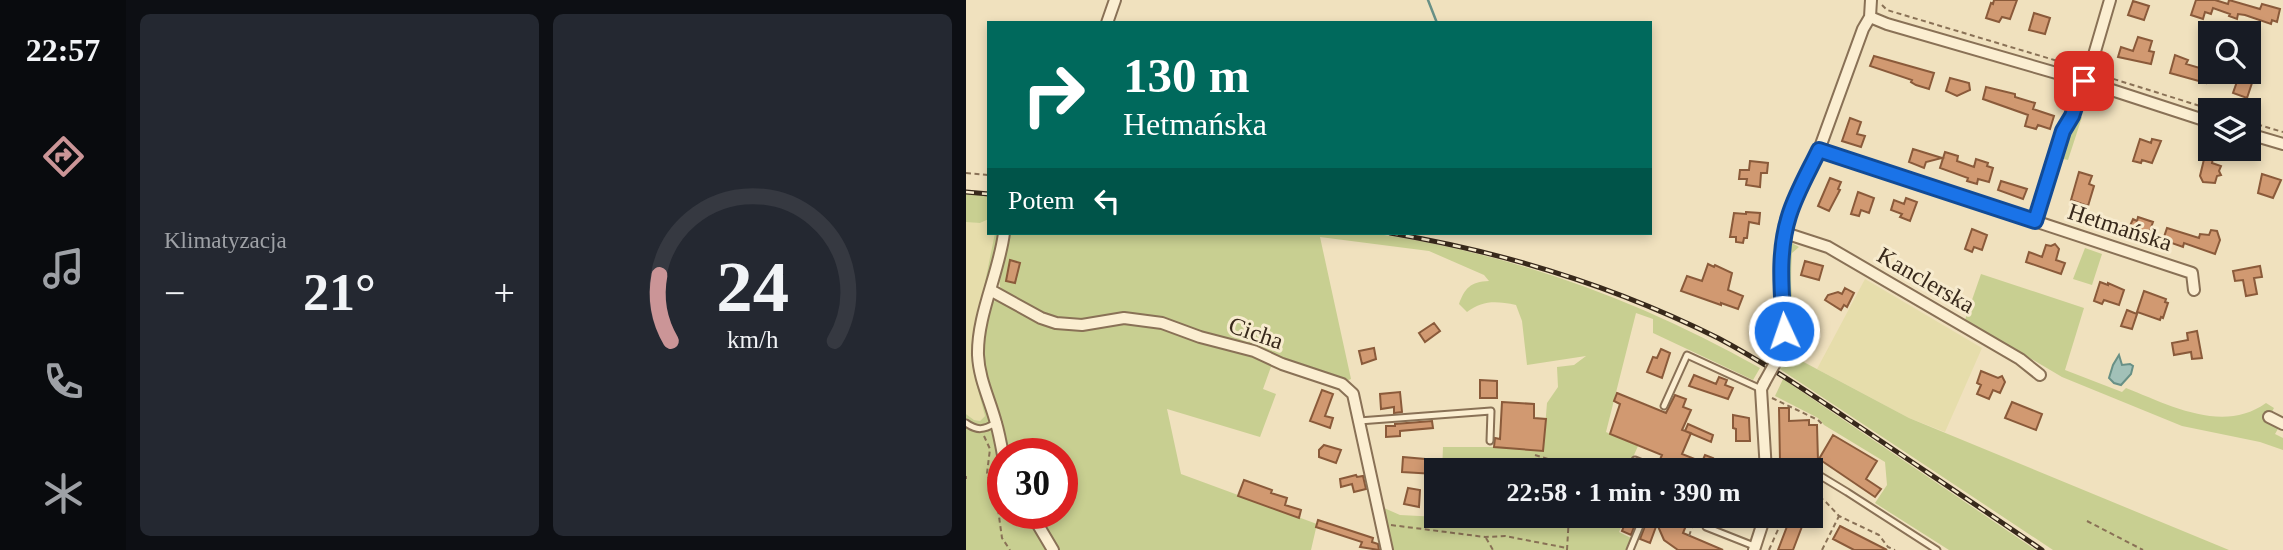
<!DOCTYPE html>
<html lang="pl">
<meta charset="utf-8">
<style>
:root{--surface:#171b24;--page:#242831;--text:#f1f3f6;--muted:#9ea1a6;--line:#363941;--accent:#cb9597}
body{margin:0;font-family:"Times New Roman",serif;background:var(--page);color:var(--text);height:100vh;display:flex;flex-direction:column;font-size:26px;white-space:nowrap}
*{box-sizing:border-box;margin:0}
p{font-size:23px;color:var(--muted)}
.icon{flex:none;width:38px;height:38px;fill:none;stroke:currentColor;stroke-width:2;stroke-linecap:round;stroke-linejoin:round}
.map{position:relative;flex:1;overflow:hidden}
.drawer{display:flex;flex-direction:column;gap:14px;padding:14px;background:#0d0f14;width:840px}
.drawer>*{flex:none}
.guide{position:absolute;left:21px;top:21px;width:665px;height:214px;border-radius:0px;box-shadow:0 4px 10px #0003;background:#00695c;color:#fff;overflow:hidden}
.fabs{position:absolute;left:1232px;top:21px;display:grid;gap:14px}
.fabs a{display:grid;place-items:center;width:63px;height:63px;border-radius:0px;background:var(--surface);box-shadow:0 4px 10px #0003;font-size:35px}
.speed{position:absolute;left:21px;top:438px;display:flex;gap:14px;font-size:35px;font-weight:700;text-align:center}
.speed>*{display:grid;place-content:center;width:91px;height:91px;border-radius:50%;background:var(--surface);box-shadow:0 4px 10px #0003;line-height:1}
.speed .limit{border:10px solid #d22;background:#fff;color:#111}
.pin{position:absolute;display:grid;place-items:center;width:60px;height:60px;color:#fff;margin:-30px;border-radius:14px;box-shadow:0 4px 10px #0006}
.me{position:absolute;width:77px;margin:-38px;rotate:357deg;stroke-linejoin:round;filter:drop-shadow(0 0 5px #0008)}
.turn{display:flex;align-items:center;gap:24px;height:147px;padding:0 21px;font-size:32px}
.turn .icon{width:91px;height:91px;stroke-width:2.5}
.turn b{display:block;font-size:49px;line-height:60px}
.then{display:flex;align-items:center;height:66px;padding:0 21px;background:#0003;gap:14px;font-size:26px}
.big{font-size:52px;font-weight:700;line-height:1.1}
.drawer .tile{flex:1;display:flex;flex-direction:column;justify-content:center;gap:10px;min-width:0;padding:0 24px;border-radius:10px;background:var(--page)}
.drawer .dial{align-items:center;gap:0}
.dial svg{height:182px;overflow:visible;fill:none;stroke:var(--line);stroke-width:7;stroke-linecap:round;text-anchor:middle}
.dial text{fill:var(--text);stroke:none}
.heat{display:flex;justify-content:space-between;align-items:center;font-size:38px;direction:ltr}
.drawer .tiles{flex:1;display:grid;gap:14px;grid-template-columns:repeat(2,1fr)}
.trip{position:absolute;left:458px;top:458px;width:399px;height:70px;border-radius:0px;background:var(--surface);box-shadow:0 4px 10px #0003;font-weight:700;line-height:70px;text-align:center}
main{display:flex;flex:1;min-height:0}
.dock{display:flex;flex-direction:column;width:126px;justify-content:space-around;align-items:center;background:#090b0e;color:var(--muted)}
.dock .icon{width:49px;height:49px}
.dock .on{color:var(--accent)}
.dock b{font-size:32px;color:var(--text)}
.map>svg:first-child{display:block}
</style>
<main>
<nav class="dock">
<b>22:57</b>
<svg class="icon on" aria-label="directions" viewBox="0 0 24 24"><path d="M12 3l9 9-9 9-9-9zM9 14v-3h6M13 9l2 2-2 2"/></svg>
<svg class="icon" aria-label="music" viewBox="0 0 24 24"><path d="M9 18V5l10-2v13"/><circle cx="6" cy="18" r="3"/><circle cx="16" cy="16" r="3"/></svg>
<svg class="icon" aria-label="phone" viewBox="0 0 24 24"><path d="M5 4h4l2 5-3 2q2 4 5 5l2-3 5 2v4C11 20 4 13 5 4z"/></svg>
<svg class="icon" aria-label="climate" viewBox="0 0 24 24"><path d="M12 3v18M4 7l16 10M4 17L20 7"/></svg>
</nav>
<section class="drawer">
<div class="tiles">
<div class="tile"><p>Klimatyzacja</p>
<div class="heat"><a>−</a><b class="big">21°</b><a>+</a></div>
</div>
<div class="tile dial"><svg viewBox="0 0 100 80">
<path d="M14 69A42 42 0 1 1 86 69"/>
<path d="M14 69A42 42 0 0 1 9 40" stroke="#cb9597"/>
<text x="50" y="56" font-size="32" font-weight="700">24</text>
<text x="50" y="72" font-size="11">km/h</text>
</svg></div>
</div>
</section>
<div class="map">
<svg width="1317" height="550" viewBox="0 0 1317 550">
<rect width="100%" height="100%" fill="#f0e1be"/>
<path fill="#e6ddab" d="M23,219v14h7l-23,108 12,75 -5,5 -6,-1 -8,-6v-193l14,2z
M899,279l117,69 -37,84 -36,-14 -92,-49z"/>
<path fill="#c8cf91" d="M1115,106l-2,10 3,1 -14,43 -9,-2 7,-21z
M0,194l23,2v23l-9,4 -14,-1z
M29,233h6l-25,109 17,79c-11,7 -16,4 -27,-1v-6l8,6 6,1 5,-5 -11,-41 -1,-34z
M43,233h362c137,19 268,67 389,135l-7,12 -100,-47v-14l-17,-6 -30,119 32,14 -11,25h-185l1,-24h51l49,4 4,-48 11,-16 -1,-20 17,-2 12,-9 -59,9 -5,-44 -6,-16c-20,-4 -33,-5 -49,7l-8,-8c6,-16 11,-22 30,-23l-5,-6 -55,-24 -109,-14 31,142 -7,3 -181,-62 -106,1 -56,-32c-6,-13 6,-41 8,-56z
M824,242l9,5 -7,6c-1,18 -2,38 2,56 5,21 9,27 4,50l111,59 320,132h-176l-276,-183 8,-12 5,3 2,-2 -5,-4 -3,-87 4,-21z
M1119,248l17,6 -10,31 -19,-6z
M1015,274l103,34 -19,62 57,22 4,-4c43,17 97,46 140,15l8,5 -7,13 12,6 -4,7 8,4v12l-23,-8 -78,-16 -120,-49 -97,-57z
M33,299l41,22 108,1 98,30 26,12 -9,25 13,5 -16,43 -93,-28 14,65 136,50 -6,26h-255l-23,-37h29v-60h-58l-21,-81 -1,-26 9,-43z
M817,379l253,171h-87l-74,-47 12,-18 -2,-23 -61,-37 -6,-7 -43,-22z
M0,426c11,6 18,7 28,0l2,2 7,33v52h26l22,37h-85z
M418,508l16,7 39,2 187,-1 -7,16 12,6 -5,12h-234z"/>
<path fill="#a2c1b8" stroke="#689086" stroke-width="2" d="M1153,355l3,10 8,-1 3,2 -2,8 -10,11 -7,-2 -5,-5 4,-13z"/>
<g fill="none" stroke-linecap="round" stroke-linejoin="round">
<path stroke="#689086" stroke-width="2.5" d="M462,0l9,23"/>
</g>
<path fill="#d19971" stroke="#8a5a3a" stroke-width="2" d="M1028,0h23l-7,19 -8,-2 -3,5 -13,-4 5,-15 2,1z
M1230,0h19l13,4 1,-4 31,9 2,-5 18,5 -3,13 -5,-2 -1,4 -26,-9 -7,-1 -1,5 -8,-3 1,-2 -17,-6 -2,6 -6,-2 -2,7 -12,-4z
M1167,1l16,5 -5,14 -16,-5z
M1068,13l16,5 -5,16 -16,-4z
M1172,37l14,4 -3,10 5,1 -3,12 -33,-7 3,-10 12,4z
M1242,51h2v21h12l-3,9 -12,-3 -1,5 -36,-10 5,-18 13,5 -2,4 17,5z
M908,56l60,17 -5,16 -13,-4 -5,-3 1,-2 -42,-14z
M1274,73l7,3 -2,5 7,2 -5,15 -14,-5z
M984,78l19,5 1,7 -13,6 -11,-5z
M1020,87l29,7v3l20,6 -2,6 21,7 -4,13 -12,-4 -2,4 -11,-3 3,-11 -45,-16z
M884,118l11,4 -4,12 8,2 -4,11 -19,-6z
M1174,139l11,4 1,-4 9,2 -9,22 -10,-3 -1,3 -8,-2z
M947,149l29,9 -16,4 -2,6 -15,-6z
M979,152l13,4 -1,5 17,6 2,-8 12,4 -1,3 6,2 -4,14 -11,-3 -1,5 -10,-3 1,-3 -28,-10z
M1239,155l8,3 -1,5 9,3 -2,5 2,4 -4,1 -2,7 -12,-1 -3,-6z
M784,161l18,2 -1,10h-6l-1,14 -14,-2 1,-6h-8l1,-9h9z
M1113,172l13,4 -3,8 5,2 -6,20 -17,-6z
M1296,174l19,6 -8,18 -15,-5z
M864,178l11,4 -3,7 2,1 -11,21 -11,-5z
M1035,181l26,8 -4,10 -25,-9z
M892,192l16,6 -5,15 -8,-3 -2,6 -8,-2z
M940,198l11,4 -7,19 -10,-4 2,-3 -11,-4 3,-10 10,4z
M780,212l14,1 -1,11 -10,-2 -2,16h-3l-1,5 -7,-1v-5h-6l4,-24 12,1z
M1172,217l15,5 -5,14 -19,-8 4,-9 4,2z
M1201,228l32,10 1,-4 9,1 2,-5 6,1 3,9 -5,14 -31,-11 -1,4 -20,-7z
M1006,229l15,6 -5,15 -8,-3 -2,5 -7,-3z
M1089,244l4,5 -3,11 9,3 -4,11 -35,-12 3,-10 13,5 4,-12 5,1z
M44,260l10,3 -5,20 -9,-2z
M839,261l18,5 -4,14 -18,-5z
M742,264l6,3 1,-2 17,8 -4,17 15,6 -5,13 -17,-6v2l-40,-14 6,-15 15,5z
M1294,266l2,11 -8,1 3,16 -11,2 -3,-16 -8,1 -2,-10z
M1134,282l8,3v-2l16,7 -5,15 -15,-5 -2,4 -8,-3z
M879,288l9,5 -7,14 -3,-2 -3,5 -16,-10 3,-5 10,-3 4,2z
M1178,291l22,8 -1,3 3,1 -5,15 -2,-1 -1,3 -23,-8z
M1161,310l10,4 -5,15 -11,-3z
M468,323l6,8 -15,11 -6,-9z
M1231,331l5,27 -10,1 -1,-7 -17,3 -2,-12 16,-3 -1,-7z
M408,348l2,11 -14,5 -3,-13z
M695,349l9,4 -8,25 -15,-6 6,-15 4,1z
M1015,371l17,7 4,-2 3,6 -5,11 -7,-3 -4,9 -12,-5 4,-9 -4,-2z
M728,375l22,9 3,-7 8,3 -2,5 8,3 -5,11 -39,-13z
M514,380l17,1v17h-17z
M356,390l11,4 -8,22 8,2 -3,10 -20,-7z
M434,392l2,20 -8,1v-6l-13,2 -1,-15z
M651,393l49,20 9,-18 11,4 -3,8 8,3 -9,20 9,3 -9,21 20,8 3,-7 8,3 -2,5 20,8h-32l-21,-9 -5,9 -15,-7 4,-9 -52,-21 10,-30 -6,-3z
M536,402l32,2v14l12,1 -3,32 -49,-4 1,-9 5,1z
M1046,402l30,12 -6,16 -31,-12z
M813,408h10v13l20,-1v5h8l1,36h-38z
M767,415l16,3 1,23h-14v-12l-3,-1z
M466,421l1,7 -33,3v5l-14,1v-11h9v-2z
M722,424l25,11 -2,7 -26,-11z
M867,435l44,26 -11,18 15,10 -6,8 -56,-38z
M358,445l17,5 -5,13 -17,-6v-7z
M437,457l33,3 -1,14 -33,-2z
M390,475l1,2 6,-1 3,13 -12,3 -2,-8 -11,3 -1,-8z
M278,480l28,10 -1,3 16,5 -2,7 16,5 -2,8 -61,-22z
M442,488l12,2 -1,17 -15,-3z
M662,516h10l-7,19 -9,-4z
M683,516h41l-7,17 40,17h-45l-14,-10 -7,-16 -7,19 -10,-4z
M825,516h15l-13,34h-15z
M352,520l55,18 -1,4 6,2 1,6 -19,-3 2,-5 -46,-15z
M874,526l47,24h-33l-21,-11z"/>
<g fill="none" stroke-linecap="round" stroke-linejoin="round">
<g stroke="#897156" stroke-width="9">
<path id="lane" d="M698,406l23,-51 74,34
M393,421l132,-10 -1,30
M0,423c11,8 18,7 29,0
M669,460l27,11
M800,470l35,1
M845,473l8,2 28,17 90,58
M744,516l-4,11 48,19
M664,550l14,-34"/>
</g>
<g stroke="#897156" stroke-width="14">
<path id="street" d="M905,0l-1,17 17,7 197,57 126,41
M141,23l8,-23
M1283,134l34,10
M853,150l373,123 2,17
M1069,221l28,-90 9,-15 19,-51 19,-65
M819,233l43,14 192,112 20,16
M26,291l49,27 15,5 26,2 42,-7 38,5 38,14 54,14 28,13 60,20 11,10 34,156
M813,356l4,-8 1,-17 -4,-66 9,-51 30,-64 44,-121 7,-12
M798,383l-3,6 5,82
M1303,417l14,7
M37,455c-2,-11 -4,-22 -7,-32 -6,-23 -17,-44 -18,-68 -1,-40 21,-82 26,-122
M65,513l22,37
M788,550l11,-34"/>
</g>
<path stroke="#897156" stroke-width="2" stroke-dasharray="5 3.5" stroke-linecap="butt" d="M916,5l5,5 184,55 8,-2
M1132,72l6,4 109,34
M1283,122l34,10
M0,173l23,2
M806,398l46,22 5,5
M18,436l6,13 -3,24 10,29 5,36 8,12
M569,455l13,4 2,12
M0,476v3
M845,494l13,6 15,16 40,19 9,12 7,3
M1121,521l56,29
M425,525l94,12 20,-1 62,12
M723,536l7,-20
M520,538l7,12
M601,550l2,-34
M803,550l15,-34
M856,550l17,-34"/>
<use href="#lane" stroke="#fbeed1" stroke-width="5"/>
<use href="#street" stroke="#fbeed1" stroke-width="10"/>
<g stroke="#38291b" stroke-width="5">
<path id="rail" d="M0,192l23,2
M424,233c113,19 224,53 328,105 51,27 100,61 148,93 59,40 118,79 176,119"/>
</g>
<use href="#rail" stroke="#f7ebce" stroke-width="2.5" stroke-dasharray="8" stroke-linecap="butt"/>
<g stroke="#897156" stroke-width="14" stroke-linecap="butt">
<path id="street-bridge" d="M798,383l15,-27"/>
</g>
<use href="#street-bridge" stroke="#fbeed1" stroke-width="10"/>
</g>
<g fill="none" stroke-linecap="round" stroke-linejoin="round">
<g stroke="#114b97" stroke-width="18">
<path id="route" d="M818,331c-2,-38 -7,-77 5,-115 7,-23 20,-45 30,-66l216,71 28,-90 9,-15 12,-35"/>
</g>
<use href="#route" stroke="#1a73e8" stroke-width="12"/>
</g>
<g text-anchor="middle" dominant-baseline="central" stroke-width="6" stroke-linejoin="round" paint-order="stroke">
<g font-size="24" fill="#38291b" stroke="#f7ebce">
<text transform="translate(1154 227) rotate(18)">Hetmańska</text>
<text transform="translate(960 280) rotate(30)">Kanclerska</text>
<text transform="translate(290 333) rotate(19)">Cicha</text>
</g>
</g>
</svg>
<div class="fabs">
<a><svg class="icon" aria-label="search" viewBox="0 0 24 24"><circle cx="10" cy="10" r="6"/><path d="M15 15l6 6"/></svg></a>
<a><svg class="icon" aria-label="layers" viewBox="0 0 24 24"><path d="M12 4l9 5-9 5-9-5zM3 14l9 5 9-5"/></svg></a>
</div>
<div class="speed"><div class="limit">30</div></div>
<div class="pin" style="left:1118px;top:81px;background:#d93025"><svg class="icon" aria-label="arrive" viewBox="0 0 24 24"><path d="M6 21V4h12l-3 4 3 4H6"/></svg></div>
<svg class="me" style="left:818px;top:331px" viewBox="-20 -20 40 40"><circle r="17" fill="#1a73e8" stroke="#fff" stroke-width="3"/><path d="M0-11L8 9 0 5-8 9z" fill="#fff"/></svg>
<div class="trip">22:58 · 1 min · 390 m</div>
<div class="guide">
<div class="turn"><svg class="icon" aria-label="right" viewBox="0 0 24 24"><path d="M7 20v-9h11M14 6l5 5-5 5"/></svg><div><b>130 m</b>Hetmańska</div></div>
<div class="then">Potem<svg class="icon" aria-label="left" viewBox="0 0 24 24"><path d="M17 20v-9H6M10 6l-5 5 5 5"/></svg></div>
</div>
</div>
</main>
